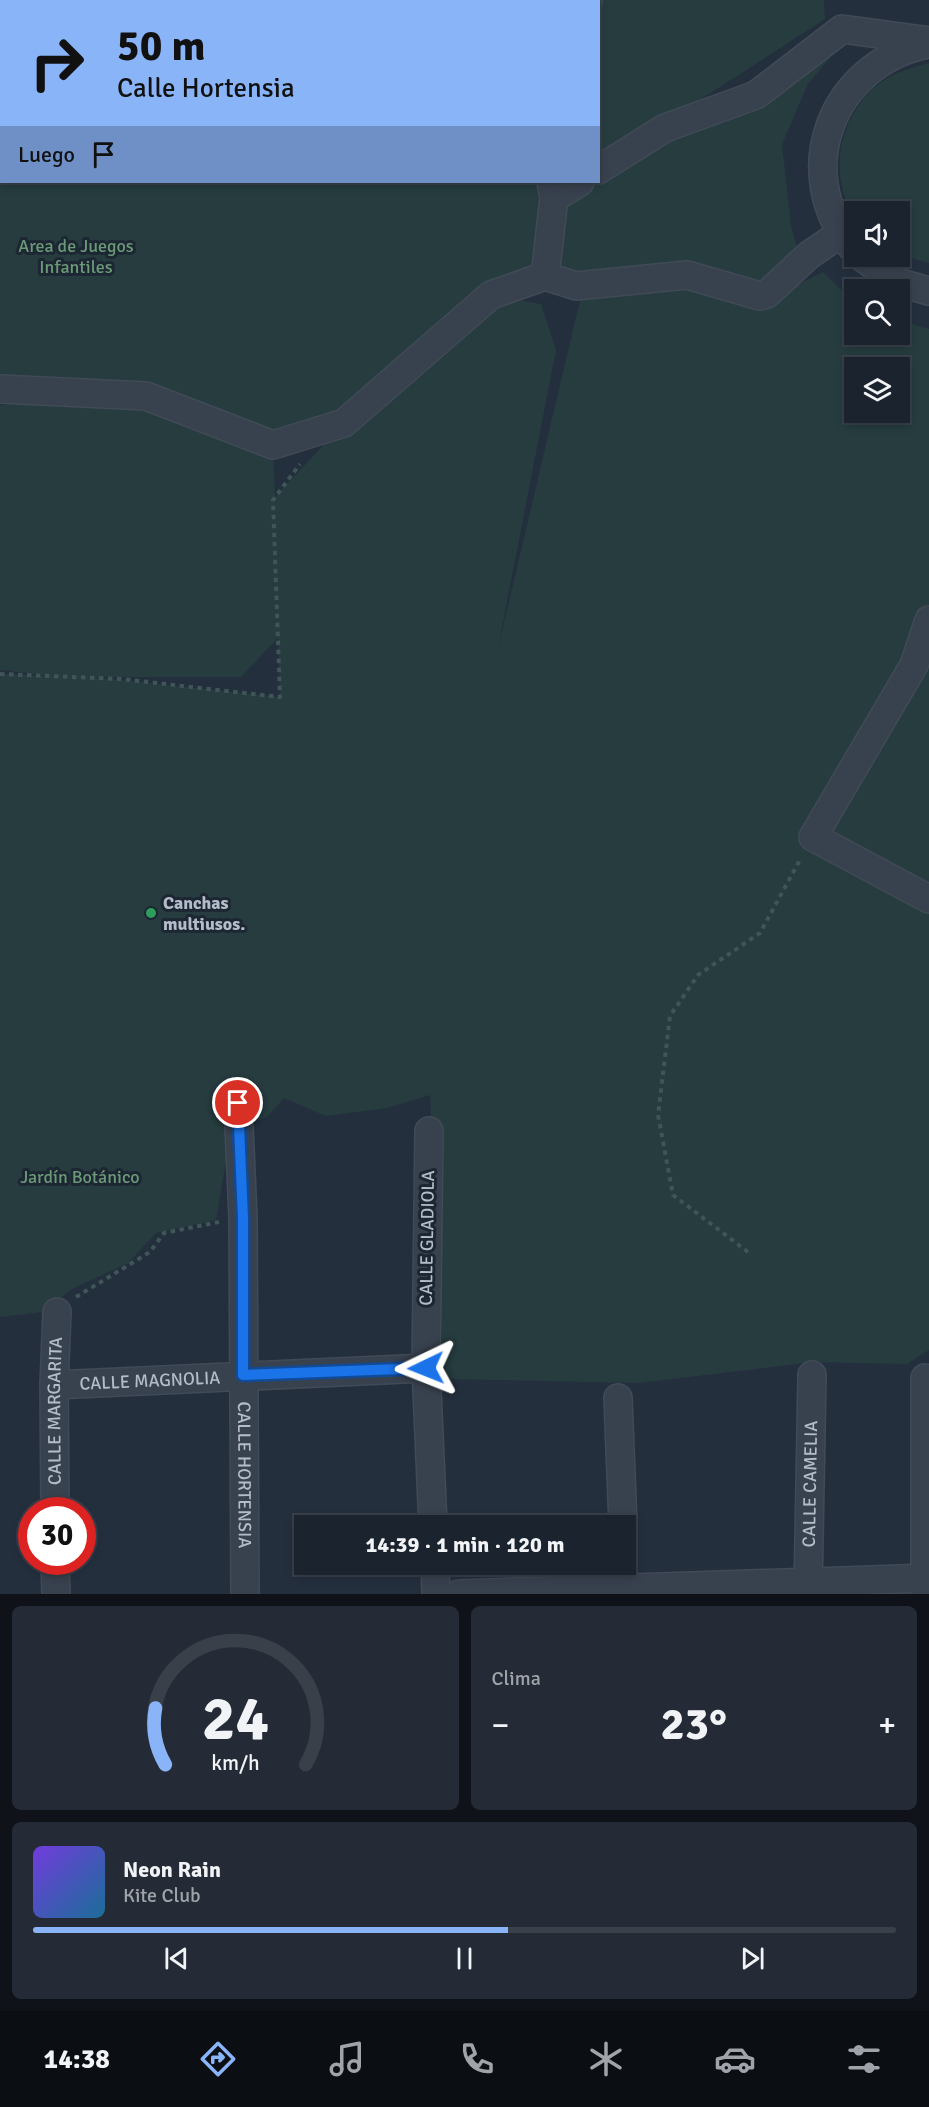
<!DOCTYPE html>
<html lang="es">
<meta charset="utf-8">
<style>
:root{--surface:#1b232e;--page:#242b36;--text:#f1f3f6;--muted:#a0a4aa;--line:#39404a;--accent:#8ab4f8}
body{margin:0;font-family:Signika,sans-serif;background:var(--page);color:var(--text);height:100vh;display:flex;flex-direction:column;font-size:22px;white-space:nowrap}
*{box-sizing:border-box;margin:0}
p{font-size:20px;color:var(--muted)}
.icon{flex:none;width:33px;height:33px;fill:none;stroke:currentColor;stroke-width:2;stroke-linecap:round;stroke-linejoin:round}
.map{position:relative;height:1594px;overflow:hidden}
.side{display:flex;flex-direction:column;gap:12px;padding:12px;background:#0f1319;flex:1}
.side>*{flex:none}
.top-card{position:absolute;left:0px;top:0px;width:600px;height:183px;box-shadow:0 3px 9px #0003,0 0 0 2px var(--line);background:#8ab4f8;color:#111;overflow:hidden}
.tools{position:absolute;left:844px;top:201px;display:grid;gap:12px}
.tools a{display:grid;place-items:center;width:66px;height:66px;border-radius:0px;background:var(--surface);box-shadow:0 3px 9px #0003,0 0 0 2px var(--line);font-size:30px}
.speed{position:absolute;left:18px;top:1497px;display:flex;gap:12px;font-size:30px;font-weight:700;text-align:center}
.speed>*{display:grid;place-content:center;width:78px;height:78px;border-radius:50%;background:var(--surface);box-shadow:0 3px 9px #0003,0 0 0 2px var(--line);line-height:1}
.speed .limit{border:9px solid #d22;background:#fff;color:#111}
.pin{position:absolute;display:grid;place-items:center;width:51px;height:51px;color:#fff;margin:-26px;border:3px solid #fff;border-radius:50%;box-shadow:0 2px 6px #0007}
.me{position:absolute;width:66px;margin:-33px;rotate:268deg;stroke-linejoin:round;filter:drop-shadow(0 0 4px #0008)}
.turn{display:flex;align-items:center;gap:21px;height:126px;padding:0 18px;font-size:27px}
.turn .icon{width:78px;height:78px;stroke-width:2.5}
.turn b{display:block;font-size:42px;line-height:51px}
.then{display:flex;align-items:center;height:57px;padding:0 18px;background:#0003;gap:12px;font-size:22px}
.big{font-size:45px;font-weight:700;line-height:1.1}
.side .widget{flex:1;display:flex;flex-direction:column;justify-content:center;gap:9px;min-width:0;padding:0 21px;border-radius:9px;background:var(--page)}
.side .dial{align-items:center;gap:0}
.dial svg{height:156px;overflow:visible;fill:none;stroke:var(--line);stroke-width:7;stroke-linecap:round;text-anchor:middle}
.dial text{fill:var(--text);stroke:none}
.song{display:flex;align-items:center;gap:18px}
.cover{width:72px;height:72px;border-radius:9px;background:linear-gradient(135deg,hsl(260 70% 55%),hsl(200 70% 35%))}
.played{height:6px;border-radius:3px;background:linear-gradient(90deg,var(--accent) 55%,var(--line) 55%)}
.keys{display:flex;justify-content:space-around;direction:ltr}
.heat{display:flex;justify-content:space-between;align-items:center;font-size:33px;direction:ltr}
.side .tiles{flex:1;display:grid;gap:12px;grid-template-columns:1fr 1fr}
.widget:last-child{grid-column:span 2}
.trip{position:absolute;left:294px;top:1515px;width:342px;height:60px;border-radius:0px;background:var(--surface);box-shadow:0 3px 9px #0003,0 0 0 2px var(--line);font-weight:700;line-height:60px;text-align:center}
.menu{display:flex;height:96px;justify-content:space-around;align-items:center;background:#0b0e12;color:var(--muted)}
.menu .icon{width:42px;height:42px}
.menu .on{color:var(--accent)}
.menu b{font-size:27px;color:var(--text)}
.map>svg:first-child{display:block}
</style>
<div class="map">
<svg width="929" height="1594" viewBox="0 0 929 1594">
<rect width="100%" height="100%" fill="#242f3e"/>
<path fill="#263c3f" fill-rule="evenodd" d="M0,0l567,1 -565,1v180h537l2,12 -6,74 -43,28 49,8 15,46 -58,298 83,-352 91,-10 88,18 63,-32 20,19 12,8v35h45v-13l29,8v1021l-22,14 -94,-2 -174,21 -195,-4 -14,-284 -43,13 -61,8 -42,-18 -17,19 -36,13 -15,90 -60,13 -28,30 -56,26 -29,23 -43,5v-643l54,2 -54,-6v-265l128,-9 -128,-7zM855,368h45v44h-45zM343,424l-68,73 -2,-52zM278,638l2,59 -189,-20h150z
M600,0h224l1,19 -226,146z
M820,39l15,13 -27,32 -26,60 9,81 9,34 -60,31 -182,-15 5,-64 30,-29 140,-83z
M929,63v200l-29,-8v-43h-45v5c-28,-40 -16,-99 20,-130 15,-13 34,-19 54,-24z"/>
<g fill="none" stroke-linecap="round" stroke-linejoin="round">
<g stroke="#414a57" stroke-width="30">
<g id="minor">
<path d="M586,0l2,2"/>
<path d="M429,2l4,-2"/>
<path d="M0,42h2"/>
<path d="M598,170l67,-42 91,-33 86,-66 87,12"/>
<path d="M551,182l3,16 26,-16"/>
<path d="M855,251c-66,-77 -25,-187 73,-207"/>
<path d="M860,256l37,26 32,9"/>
<path d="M545,276l31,10 111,-11 73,21 7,-2 42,-39 31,-21"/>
<path d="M0,389l146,7 127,49 71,-22 147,-128 54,-19 9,-78"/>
<path d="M929,620l-15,45 -101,172 116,62"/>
<path id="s1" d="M238,1103l5,115 2,376"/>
<path d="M429,1131l-3,237 7,158"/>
<path id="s2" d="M54,1385l372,-17"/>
<path d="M618,1398l5,128"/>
<path id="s3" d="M55,1510l-1,-125 3,-73"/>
<path d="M55,1562l1,32"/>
<path d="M435,1564l1,30"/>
<path d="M459,1594l470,-16"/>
<path id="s4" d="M808,1594l4,-219"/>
<path d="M925,1594v-216"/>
</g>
</g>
<path stroke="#3f5557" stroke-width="4" stroke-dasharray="4.5 4.5" stroke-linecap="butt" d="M0,674l121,5 159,18 -7,-197 27,-36
M748,1252l-75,-57 -15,-80 12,-99 28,-41 62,-42 41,-75
M76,1297l74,-45 14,-19 55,-11"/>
<use href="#minor" stroke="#38414e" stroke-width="27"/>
</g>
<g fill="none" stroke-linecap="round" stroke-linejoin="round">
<g stroke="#114b97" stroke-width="15">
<path id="route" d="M238,1103l5,115v157l183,-7"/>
</g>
<use href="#route" stroke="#1a73e8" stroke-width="10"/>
</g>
<circle fill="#2e9e5b" stroke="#1d2633" stroke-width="2" cx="151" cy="913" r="6"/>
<g text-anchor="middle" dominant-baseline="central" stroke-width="6" stroke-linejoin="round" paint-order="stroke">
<g font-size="18" fill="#6b9a76" stroke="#1d2633">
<text x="76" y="246">Area de Juegos<tspan x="76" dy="21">Infantiles</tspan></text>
<text x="80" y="1177">Jardín Botánico</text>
</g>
<g font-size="18" font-weight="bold" fill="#b4bcc9" stroke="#1d2633" text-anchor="start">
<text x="163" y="903">Canchas<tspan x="163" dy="21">multiusos.</tspan></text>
</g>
<g font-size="18" fill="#b4bcc9" stroke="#1d2633">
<text transform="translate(427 1238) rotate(-89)">CALLE GLADIOLA</text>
<text stroke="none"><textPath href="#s2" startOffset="96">CALLE MAGNOLIA</textPath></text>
<text stroke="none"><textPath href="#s3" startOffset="99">CALLE MARGARITA</textPath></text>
<text stroke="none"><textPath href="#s1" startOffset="372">CALLE HORTENSIA</textPath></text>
<text stroke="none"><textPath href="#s4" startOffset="110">CALLE CAMELIA</textPath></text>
</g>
</g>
</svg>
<div class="tools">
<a><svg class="icon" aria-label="sound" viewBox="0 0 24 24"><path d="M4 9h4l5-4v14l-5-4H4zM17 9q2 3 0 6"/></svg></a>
<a><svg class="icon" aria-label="search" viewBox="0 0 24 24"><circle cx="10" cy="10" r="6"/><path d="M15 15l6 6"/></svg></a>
<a><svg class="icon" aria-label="layers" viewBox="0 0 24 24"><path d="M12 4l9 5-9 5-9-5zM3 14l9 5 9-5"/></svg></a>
</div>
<div class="speed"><div class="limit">30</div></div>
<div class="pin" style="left:238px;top:1103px;background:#d93025"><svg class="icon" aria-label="arrive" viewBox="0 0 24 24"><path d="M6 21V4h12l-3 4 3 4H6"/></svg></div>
<svg class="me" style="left:426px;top:1368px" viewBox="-20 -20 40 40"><path d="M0-17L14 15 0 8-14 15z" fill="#1a73e8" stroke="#fff" stroke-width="4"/></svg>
<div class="trip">14:39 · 1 min · 120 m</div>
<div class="top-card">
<div class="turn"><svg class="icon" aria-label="right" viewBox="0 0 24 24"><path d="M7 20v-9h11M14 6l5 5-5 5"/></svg><div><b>50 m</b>Calle Hortensia</div></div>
<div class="then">Luego<svg class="icon" aria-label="arrive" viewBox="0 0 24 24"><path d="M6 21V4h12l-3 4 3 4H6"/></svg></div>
</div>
</div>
<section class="side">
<div class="tiles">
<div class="widget dial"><svg viewBox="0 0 100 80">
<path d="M14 69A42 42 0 1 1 86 69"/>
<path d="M14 69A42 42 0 0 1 9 40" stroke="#8ab4f8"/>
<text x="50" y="56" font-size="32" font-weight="700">24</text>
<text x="50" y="72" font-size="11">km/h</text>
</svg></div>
<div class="widget"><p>Clima</p>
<div class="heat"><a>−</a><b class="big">23°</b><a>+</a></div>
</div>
<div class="widget">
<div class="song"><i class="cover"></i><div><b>Neon Rain</b><p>Kite Club</p></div></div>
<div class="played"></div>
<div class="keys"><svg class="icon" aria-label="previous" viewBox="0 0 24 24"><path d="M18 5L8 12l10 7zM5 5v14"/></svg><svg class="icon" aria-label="pause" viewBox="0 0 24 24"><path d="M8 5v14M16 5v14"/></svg><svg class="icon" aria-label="next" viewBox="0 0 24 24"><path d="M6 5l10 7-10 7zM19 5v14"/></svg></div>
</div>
</div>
</section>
<nav class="menu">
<b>14:38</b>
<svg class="icon on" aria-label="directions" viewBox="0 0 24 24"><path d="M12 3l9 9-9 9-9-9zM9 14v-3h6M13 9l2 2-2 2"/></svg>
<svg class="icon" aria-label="music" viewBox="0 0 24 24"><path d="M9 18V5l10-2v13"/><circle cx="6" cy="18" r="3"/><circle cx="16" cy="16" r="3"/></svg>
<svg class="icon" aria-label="phone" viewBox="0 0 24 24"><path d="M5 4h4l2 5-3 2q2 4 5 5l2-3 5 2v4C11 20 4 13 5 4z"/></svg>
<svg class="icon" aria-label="climate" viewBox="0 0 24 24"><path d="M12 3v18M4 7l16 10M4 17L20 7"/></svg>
<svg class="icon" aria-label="car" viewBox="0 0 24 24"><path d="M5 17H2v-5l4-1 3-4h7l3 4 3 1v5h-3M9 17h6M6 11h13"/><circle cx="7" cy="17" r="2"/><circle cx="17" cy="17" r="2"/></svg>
<svg class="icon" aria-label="filters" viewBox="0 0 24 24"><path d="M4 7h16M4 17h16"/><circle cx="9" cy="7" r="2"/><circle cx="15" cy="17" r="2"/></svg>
</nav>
